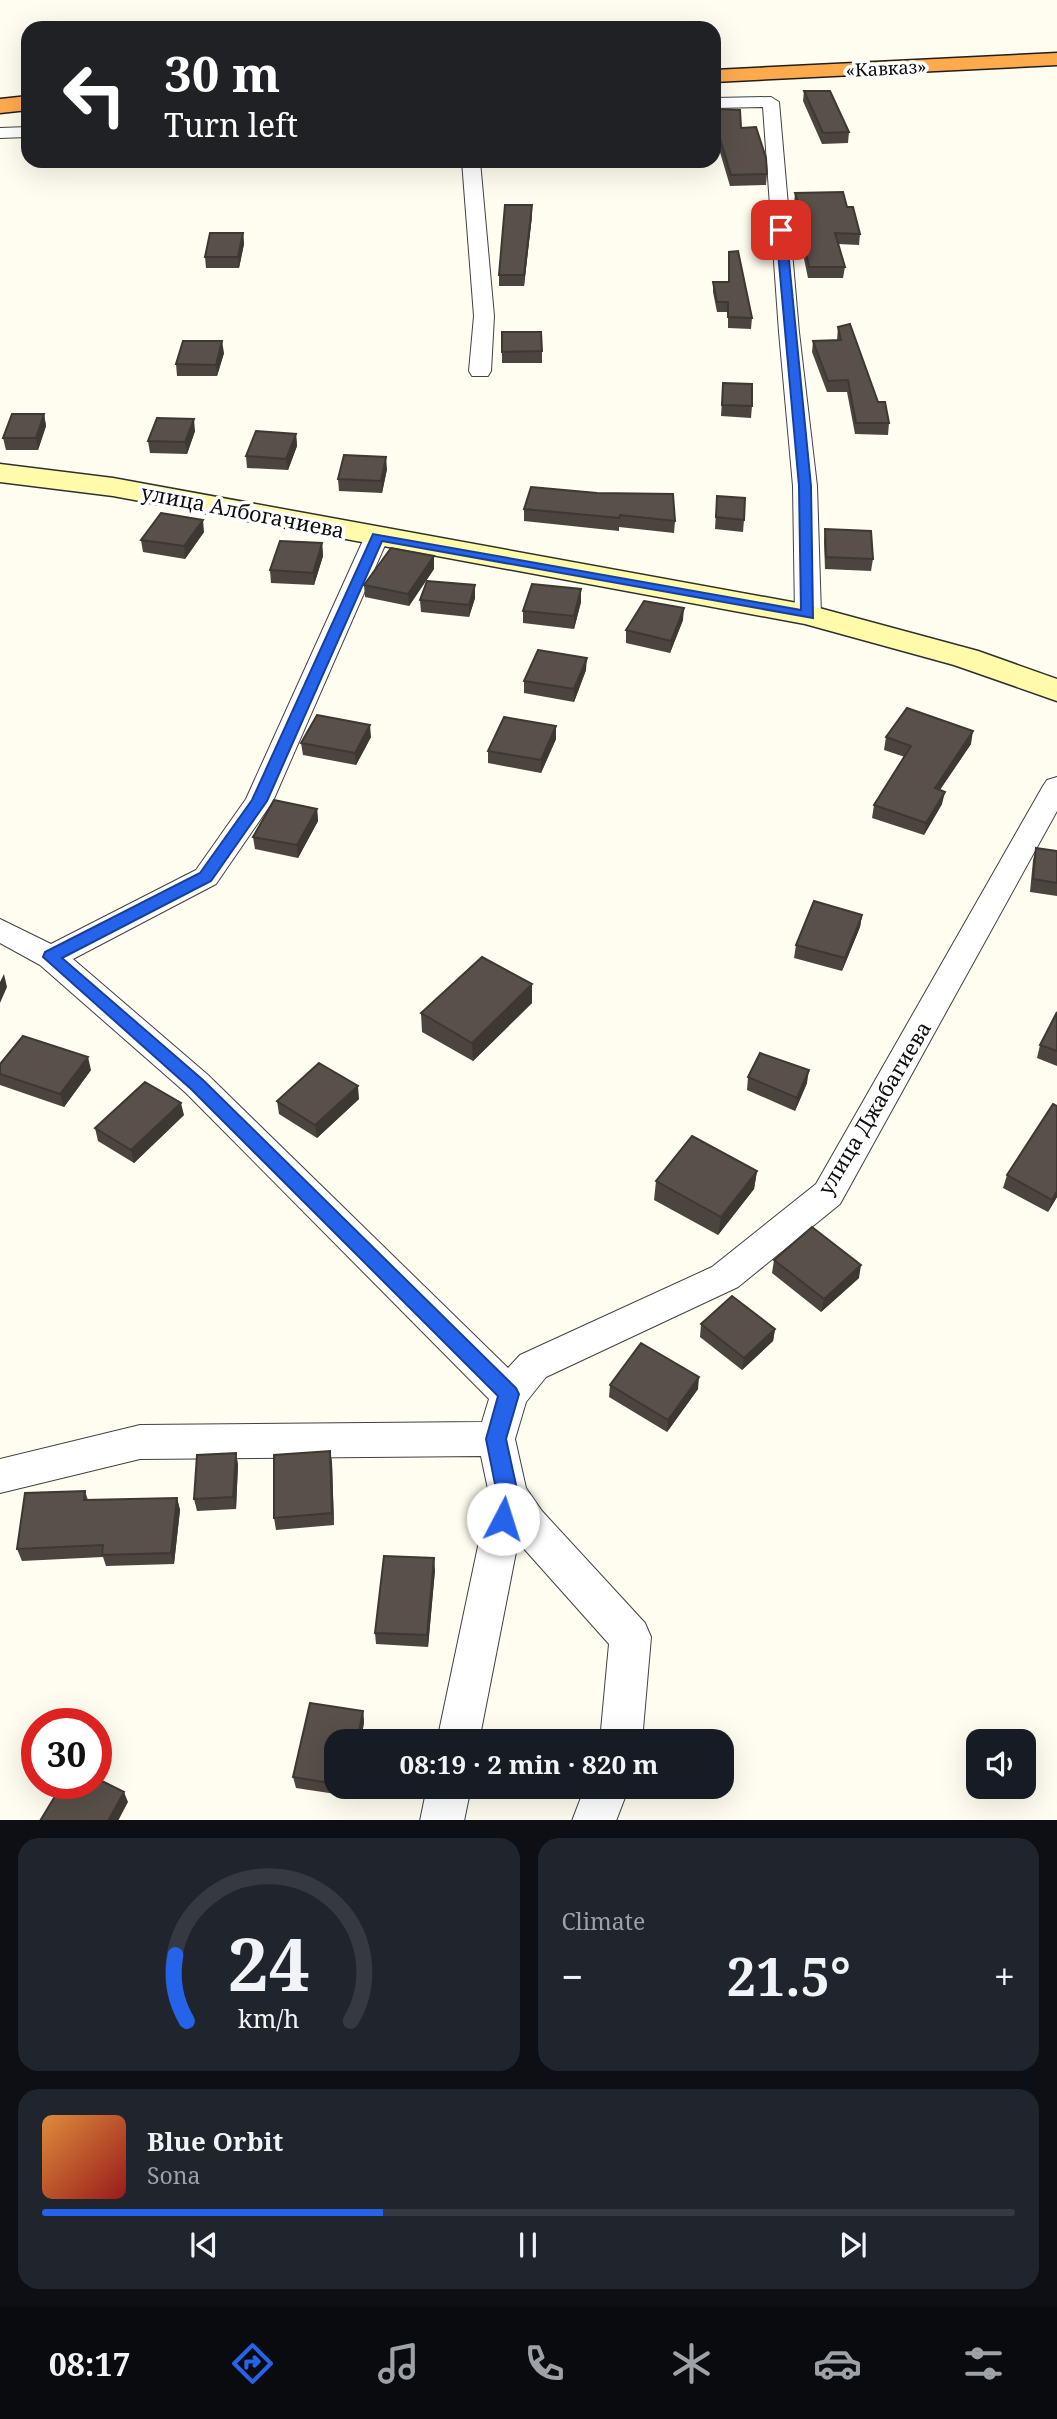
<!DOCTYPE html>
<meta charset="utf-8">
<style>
:root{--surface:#171b24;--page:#20242c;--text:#f1f3f6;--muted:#9ea1a6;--line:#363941;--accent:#2563eb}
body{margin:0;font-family:"Noto Serif",serif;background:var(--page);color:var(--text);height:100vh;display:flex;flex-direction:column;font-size:26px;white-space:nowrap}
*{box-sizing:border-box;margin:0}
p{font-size:23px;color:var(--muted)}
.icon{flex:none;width:38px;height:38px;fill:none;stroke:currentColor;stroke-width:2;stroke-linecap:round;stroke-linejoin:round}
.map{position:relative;height:1820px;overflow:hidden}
.side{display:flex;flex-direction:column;gap:18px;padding:18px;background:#0d0f14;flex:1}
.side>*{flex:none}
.guide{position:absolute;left:21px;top:21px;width:700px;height:147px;border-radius:21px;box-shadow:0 7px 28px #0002;background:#202124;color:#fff;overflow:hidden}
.buttons{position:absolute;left:966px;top:1729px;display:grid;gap:14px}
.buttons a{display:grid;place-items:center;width:70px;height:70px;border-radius:14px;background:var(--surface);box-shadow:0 7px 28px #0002;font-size:35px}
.speed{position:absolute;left:21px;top:1708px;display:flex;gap:14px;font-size:35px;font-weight:700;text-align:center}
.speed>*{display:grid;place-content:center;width:91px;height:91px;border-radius:50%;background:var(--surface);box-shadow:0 7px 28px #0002;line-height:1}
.speed .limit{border:10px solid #d22;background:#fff;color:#111}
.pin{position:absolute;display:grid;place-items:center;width:60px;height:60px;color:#fff;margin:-30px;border-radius:14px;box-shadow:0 4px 10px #0006}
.me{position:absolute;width:77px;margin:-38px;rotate:5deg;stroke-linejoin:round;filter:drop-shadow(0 0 5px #0008)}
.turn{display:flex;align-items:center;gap:24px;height:147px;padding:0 28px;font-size:32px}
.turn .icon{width:91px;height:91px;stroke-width:2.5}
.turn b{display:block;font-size:49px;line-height:60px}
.big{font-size:52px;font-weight:700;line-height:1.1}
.side .card{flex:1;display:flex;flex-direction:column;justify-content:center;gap:10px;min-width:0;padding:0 24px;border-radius:21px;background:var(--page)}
.side .dial{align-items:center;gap:0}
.dial svg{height:182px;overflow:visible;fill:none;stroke:var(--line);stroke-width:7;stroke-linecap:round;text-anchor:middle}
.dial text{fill:var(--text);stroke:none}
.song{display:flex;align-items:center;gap:21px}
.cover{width:84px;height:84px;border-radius:10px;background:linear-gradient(135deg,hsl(30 70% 55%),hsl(0 70% 35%))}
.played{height:7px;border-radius:4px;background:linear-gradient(90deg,var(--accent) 35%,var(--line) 35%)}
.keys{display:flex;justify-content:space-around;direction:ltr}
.heat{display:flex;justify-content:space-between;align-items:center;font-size:38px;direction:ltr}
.side .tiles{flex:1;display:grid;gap:18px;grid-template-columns:1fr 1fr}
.card:last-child{grid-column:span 2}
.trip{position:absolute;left:324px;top:1729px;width:410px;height:70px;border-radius:21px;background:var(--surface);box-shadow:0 7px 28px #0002;font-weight:700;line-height:70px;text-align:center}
.dock{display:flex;height:112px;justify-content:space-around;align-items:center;background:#090b0e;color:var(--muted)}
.dock .icon{width:49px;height:49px}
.dock .current{color:var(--accent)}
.dock b{font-size:32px;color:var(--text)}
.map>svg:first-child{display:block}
</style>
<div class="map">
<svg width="1057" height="1821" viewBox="0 0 1057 1821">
<rect width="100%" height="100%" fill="#fffdef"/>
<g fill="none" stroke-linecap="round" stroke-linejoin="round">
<g stroke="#414141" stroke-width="2">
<path id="street" d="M771,97l8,5 20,230 18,154 4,129 -4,5 -9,3 -9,-3 -4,-5 -2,-129 -14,-154 -16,-225 -49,1v-10z
M28,127v10l-28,1v-10z
M462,161h18l14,155 -3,55 -3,5h-16l-3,-5 5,-55z
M377,529l8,2 4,5 -116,265 -57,83 -143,75 135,116 300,293 12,-13 192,-88 104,-83 227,-398 4,-6 10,-3v34l-217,393 -102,83 -192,90 -20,25 -11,37 11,49 16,23 103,112 6,14 -9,104h-42l9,-97 -91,-102 -39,199h-42l52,-247 -8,-38 -341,3 -140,34v-34l140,-34 342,-3 7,-23 -303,-306 -146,-128 -40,-22v-24l51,25 145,-74 50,-71 119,-263 4,-5z
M427,1787h44l-7,34h-44z
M585,1787h44l-13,34h-44z"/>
</g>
<g stroke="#303030" stroke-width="3">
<path id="secondary" d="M0,464l113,14 695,127 170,46 79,28v22l-103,-36 -149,-41 -692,-128 -113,-14z"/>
</g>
<g stroke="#1f1f1f" stroke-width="3">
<path id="highway" d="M1057,53v12l-343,17v-12z
M28,96v14l-28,3v-14z"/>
</g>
<use href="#street" fill="#fff" fill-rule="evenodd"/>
<use href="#secondary" fill="#fffbaa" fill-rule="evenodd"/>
<use href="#highway" fill="#ffaa4d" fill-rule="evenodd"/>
</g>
<path fill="#4c453f" d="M804,91l45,41 -1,11 -26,1 -19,-43z
M714,109l27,19 26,46 -1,11 -36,1 -16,-54z
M795,193l52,14 13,27 -1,11 -21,-1 7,23 -2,11h-35l-9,-43 2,-11 -7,-20z
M532,216l-8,70h-25v-11z
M243,233l1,11 -5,24h-33l-1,-11z
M729,252l23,66 -1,11 -23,-1v-16h-11l-4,-20v-10h15z
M838,327l51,96 -1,12 -33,-1 -8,-42h-20l-15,-40 1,-11 24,-1z
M502,332l40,19v12h-40z
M224,353l-7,23h-40l-1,-12z
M723,383l29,23 -1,12 -30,-2z
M44,414l2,12 -8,24h-32l-3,-12z
M195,431l-8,23 -37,-1 -2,-12z
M296,434l1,12 -9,24 -41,-2 -1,-12z
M387,469l-5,24 -43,-2 -1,-12z
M531,487l144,34 -1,12 -55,-6v4l-95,-10v-12z
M717,496l27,24 -1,12 -28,-3z
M825,529l48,30 -2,12 -46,-2 -1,-28z
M204,532l-19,27 -42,-7 -2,-12z
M322,543l1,13 -9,29 -43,-2 -1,-13z
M434,569l-25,37 -44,-9 -1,-12z
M475,585v13l-6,19 -48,-5 -1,-12z
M581,602l-7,27 -51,-6v-12z
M683,620l-13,33 -44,-10v-13z
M586,670l-12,32 -50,-9v-12z
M371,737l-15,28 -53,-10 -2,-12z
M886,737l85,7 -31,46 2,14 -18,31 -52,-17 2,-13 31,-48 -21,-7z
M556,739l-15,34 -53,-10v-12z
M317,809l1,12 -20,37 -43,-9 -2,-12z
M1036,848l21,3v45l-27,-4 3,-32z
M862,915l-2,12 -18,44 -48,-13 2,-13z
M532,984v19l-59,58 -51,-29 -1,-19z
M1057,1012v54l-20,-8 3,-13z
M0,1064l91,6 -27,37 -64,-22z
M748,1077l59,6 -12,28 -48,-21z
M359,1099l-42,39 -38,-24 -2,-13z
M1057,1106v91l-9,15 -45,-24 4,-13z
M184,1115l-50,48 -36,-22 -3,-13z
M757,1171l-3,18 -36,46 -64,-35 2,-19z
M774,1260l85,18 -38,34 -49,-39z
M701,1324l74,5 -2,12 -31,29 -42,-33z
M610,1385l88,4 -31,43 -58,-35z
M330,1451l2,12 2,62 -58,5 -2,-12z
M236,1453l2,12 -2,44 -39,2 -3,-12z
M85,1491l3,9 89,-2 3,12 -6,54 -68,2 -3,-9 -81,4 -5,-12z
M435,1570l-7,77 -52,-3 -1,-11z
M363,1711l1,11 -3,19h-25v46h15l-2,9 -53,-8 -3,-11z"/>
<path fill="#3e3833" d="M532,205v11l-8,70v-11z
M243,233l1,11 -5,24 -1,-11z
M222,341l2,12 -7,23 -1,-11z
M44,414l2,12 -8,24 -2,-12z
M194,419l1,12 -8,23 -2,-12z
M296,434l1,12 -9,24 -2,-11z
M386,457l1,12 -5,24 -1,-12z
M203,520l1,12 -19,27 -1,-13z
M322,543l1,13 -9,29 -1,-12z
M434,556v13l-25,37 -1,-12z
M475,585v13l-6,19v-12z
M581,589v13l-7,27v-13z
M684,608l-1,12 -13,33 1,-12z
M587,658l-1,12 -12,32v-13z
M370,725l1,12 -15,28 -1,-12z
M556,726v13l-15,34v-13z
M973,731l-2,13 -39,57 3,-13z
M945,792l-3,12 -18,31 2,-12z
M317,809l1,12 -20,37 -1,-13z
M862,915l-2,12 -18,44 3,-13z
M4,974l3,13 -7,16v-21z
M532,984v19l-59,58 -1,-18z
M88,1057l3,13 -27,37 -4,-13z
M809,1070l-2,13 -12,28 2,-13z
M358,1086l1,13 -42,39 -2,-13z
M181,1103l3,12 -50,48 -3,-13z
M757,1171l-3,18 -36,46 3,-18z
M1057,1191v6l-9,15 4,-12z
M861,1265l-2,13 -38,34 3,-13z
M775,1329l-2,12 -31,29 2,-12z
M699,1377l-1,12 -31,43 1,-12z
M330,1451l2,12 2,62 -2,-12z
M236,1453l2,12 -2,44 -3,-12z
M177,1498l3,12 -6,54 -3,-11z
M434,1558l1,12 -7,77 -1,-12z
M363,1711l1,11 -3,19h-4z
M348,1787h3l-2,9z
M124,1792l4,10 -10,19h-10z"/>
<path fill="#585049" stroke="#3e3833" stroke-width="2" d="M804,91h26l19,41 -26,1z
M714,109l26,1 1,18 15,-1 10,31 1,16 -36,1 -17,-56z
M843,192l4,15h6l7,27 -25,-1 10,34h-36l-9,-43h6l-11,-31z
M505,205h27l-8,70h-25z
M210,233h33l-5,24h-33z
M738,251l14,67 -24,-1v-15h-11l-4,-20h16v-30z
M850,324l28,78h7l4,21h-33l-8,-43 -20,1 -15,-40 28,-1 -3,-13z
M502,332h39l1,19 -40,1z
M183,341h39l-6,24 -40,-1z
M723,383l29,1v22l-30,-1z
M12,414h32l-8,24h-33z
M157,418l37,1 -9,23 -37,-1z
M256,431l40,3 -10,25 -40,-3z
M344,455l42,2 -5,24 -43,-2z
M531,487l66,6 76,1 2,27 -55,-6 -1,3 -95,-9z
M717,496l28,2 -1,22 -28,-3z
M161,513l42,7 -19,26 -43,-6z
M825,529l46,2 2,28 -47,-2z
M280,541l42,2 -9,30 -43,-3z
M391,548l43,8 -26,38 -44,-9z
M427,581l48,4 -6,20 -49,-5z
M532,584l49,5 -7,27 -51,-5z
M644,601l40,7 -13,33 -45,-11z
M538,650l49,8 -13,31 -50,-8z
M907,708l66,23 -38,57 10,4 -19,31 -52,-18 37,-59 -25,-9z
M317,715l53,10 -15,28 -54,-10z
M504,717l52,9 -15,34 -53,-9z
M274,800l43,9 -20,36 -44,-8z
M1036,848l21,3v32l-24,-4z
M814,901l48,14 -17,43 -49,-13z
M482,957l50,27 -60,59 -51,-30z
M1057,1012v39l-17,-6z
M23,1036l65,21 -28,37 -60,-20v-10z
M760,1053l49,17 -12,28 -49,-21z
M319,1063l39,23 -43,39 -38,-24z
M145,1082l36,21 -50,47 -36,-22z
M1053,1104l4,2v85l-5,9 -45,-25z
M692,1136l65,35 -36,46 -65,-36z
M812,1227l49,38 -37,34 -50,-39z
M732,1296l43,33 -31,29 -43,-34z
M641,1343l58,34 -31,43 -58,-35z
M330,1451l2,62 -58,5v-63z
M236,1453l-3,44 -39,2 3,-44z
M85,1491l-1,9 93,-2 -6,55 -69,2 1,-10 -86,4 8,-56z
M384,1556l50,2 -7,77 -52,-2z
M310,1703l53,8 -6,30h-21v43l-43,-7z
M96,1778l28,14 -16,29h-68l23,-38h33z"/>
<path fill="#2563eb" stroke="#184099" stroke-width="2" d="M781,227l5,3 25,256 2,132 -431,-77 -115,260 -56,80 -149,77 141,122 313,308 3,6 -13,45 12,55 -8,32 -7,2 -8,-2 -3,-7 5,-25 -11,-55 12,-43 -307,-307 -148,-132 2,-5 155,-79 52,-73 121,-266 428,76 -2,-124 -23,-256z"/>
<g text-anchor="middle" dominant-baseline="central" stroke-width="7" stroke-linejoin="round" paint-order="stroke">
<g font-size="18" fill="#0e0e0e" stroke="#fff">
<text transform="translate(886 68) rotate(-3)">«Кавказ»</text>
</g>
<g font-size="21" fill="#0e0e0e" stroke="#fff">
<text transform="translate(243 511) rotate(11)">улица Албогачиева</text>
<text transform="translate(874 1108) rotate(-59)">улица Джабагиева</text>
</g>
</g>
</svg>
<div class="buttons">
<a><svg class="icon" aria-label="sound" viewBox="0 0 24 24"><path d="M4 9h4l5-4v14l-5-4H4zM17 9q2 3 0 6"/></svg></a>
</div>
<div class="speed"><div class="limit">30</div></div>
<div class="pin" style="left:781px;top:230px;background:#d93025"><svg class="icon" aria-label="arrive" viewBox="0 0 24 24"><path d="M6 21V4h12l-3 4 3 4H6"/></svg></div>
<svg class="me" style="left:503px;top:1519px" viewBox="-20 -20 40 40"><circle r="19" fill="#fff"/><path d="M0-13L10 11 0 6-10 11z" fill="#2563eb"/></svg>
<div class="trip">08:19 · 2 min · 820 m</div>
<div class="guide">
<div class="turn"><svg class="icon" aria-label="left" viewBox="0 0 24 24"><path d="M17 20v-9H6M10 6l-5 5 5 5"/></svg><div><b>30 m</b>Turn left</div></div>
</div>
</div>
<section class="side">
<div class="tiles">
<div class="card dial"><svg viewBox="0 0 100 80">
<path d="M14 69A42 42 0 1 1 86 69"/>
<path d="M14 69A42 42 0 0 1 9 40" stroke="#2563eb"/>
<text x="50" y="56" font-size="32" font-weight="700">24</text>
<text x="50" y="72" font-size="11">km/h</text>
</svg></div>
<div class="card"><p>Climate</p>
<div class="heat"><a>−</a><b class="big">21.5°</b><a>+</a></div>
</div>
<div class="card">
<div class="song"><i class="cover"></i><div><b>Blue Orbit</b><p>Sona</p></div></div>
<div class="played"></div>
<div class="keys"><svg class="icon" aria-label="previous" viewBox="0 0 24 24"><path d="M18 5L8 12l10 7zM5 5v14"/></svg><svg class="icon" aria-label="pause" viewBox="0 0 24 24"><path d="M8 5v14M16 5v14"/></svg><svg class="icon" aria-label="next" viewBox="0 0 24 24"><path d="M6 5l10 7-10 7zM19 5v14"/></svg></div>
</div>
</div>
</section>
<nav class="dock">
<b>08:17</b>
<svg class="icon current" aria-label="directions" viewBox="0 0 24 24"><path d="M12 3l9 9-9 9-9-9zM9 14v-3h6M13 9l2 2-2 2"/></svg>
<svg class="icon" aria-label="music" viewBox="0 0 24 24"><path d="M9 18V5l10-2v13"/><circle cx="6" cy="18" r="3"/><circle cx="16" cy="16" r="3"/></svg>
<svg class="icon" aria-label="phone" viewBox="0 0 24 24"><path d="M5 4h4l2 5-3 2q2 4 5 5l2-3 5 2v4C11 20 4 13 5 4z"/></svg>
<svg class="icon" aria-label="climate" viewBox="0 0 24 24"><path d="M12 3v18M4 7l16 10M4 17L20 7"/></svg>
<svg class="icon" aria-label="car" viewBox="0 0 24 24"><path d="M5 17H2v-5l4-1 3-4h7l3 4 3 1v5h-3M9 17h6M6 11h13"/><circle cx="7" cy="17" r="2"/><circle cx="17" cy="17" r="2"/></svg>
<svg class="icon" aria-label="filters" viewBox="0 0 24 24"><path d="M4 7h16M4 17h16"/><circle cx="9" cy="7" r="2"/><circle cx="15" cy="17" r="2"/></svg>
</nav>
